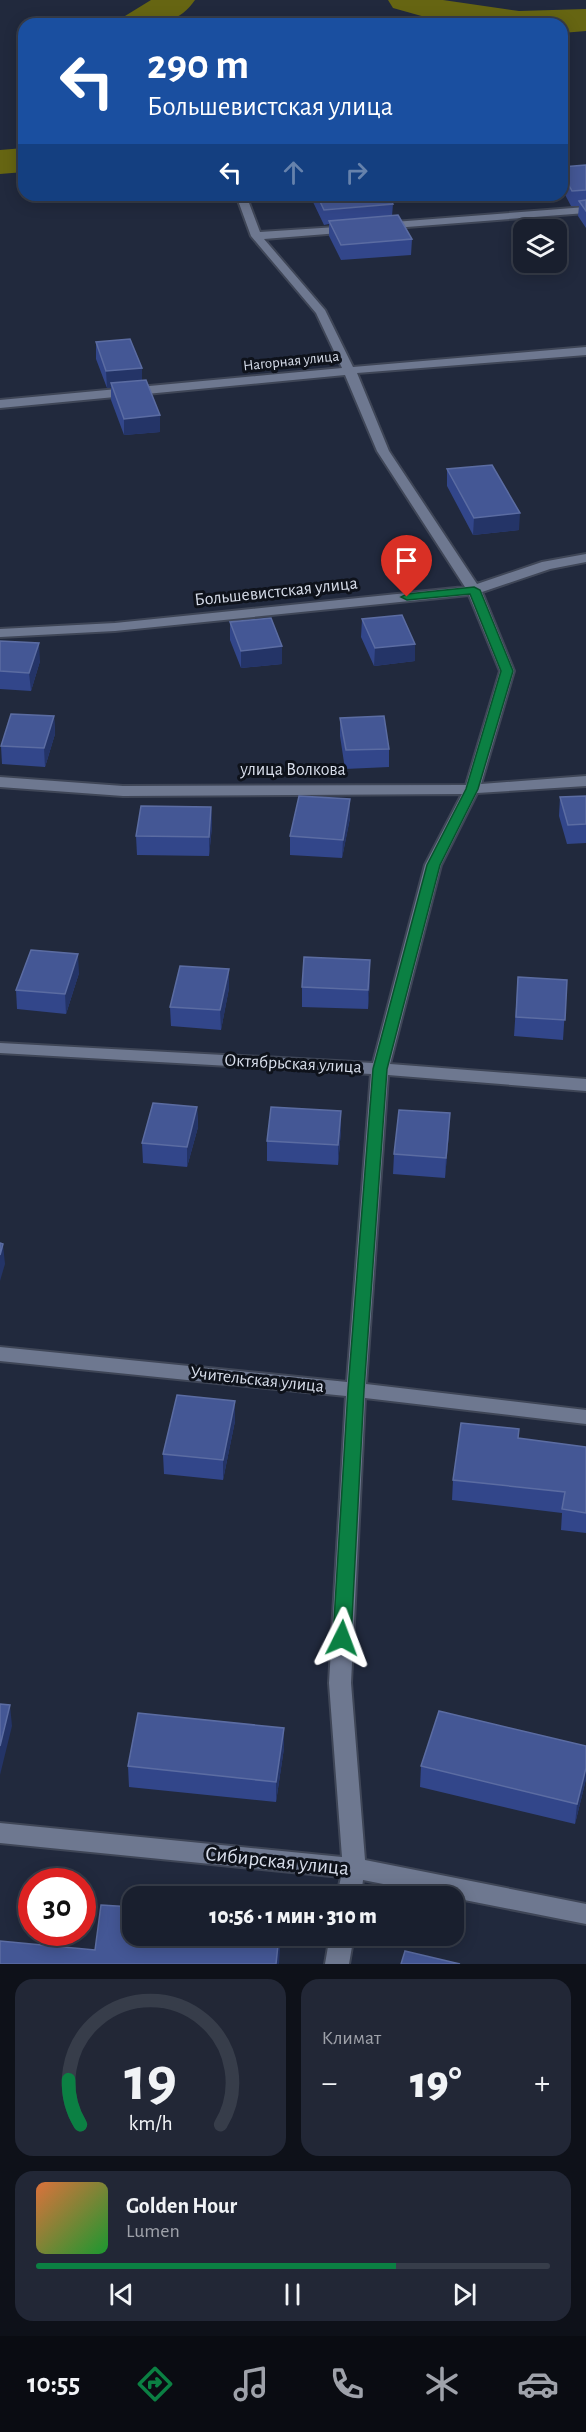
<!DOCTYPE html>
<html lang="ru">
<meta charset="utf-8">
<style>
:root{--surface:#191f2e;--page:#222736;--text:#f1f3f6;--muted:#9fa2aa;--line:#373d4a;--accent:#0b8043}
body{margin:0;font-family:"Alegreya Sans",sans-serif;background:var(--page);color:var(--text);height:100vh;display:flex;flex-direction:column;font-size:22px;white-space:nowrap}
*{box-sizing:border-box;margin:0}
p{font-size:20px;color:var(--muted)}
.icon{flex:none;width:33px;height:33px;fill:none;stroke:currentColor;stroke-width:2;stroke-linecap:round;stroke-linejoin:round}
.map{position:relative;height:1964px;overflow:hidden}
.sheet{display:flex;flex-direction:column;gap:15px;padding:15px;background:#0e1119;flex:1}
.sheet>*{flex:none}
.top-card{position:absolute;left:18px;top:18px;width:550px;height:183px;border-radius:18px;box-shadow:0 3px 15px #0003,0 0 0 2px var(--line);background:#1a4fa0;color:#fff;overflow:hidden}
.buttons{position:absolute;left:513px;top:219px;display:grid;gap:12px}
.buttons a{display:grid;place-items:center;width:54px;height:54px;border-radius:12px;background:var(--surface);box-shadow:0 3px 15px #0003,0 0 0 2px var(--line);font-size:30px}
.speed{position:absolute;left:18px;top:1868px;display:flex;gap:12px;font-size:30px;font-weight:700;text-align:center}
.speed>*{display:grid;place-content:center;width:78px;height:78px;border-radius:50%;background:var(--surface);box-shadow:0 3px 15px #0003,0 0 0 2px var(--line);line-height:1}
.speed .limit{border:9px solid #d22;background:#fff;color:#111}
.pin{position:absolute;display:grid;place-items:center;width:51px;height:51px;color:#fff;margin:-62px -26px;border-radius:50% 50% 50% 0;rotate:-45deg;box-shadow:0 0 6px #0007}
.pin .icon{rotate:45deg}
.me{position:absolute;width:66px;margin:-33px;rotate:3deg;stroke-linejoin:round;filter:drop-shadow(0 0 4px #0008)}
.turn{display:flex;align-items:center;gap:21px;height:126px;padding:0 30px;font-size:27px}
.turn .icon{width:78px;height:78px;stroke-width:2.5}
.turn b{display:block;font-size:42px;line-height:51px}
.lanes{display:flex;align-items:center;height:57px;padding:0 30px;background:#0003;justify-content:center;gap:30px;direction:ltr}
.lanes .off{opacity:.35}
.big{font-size:45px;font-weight:800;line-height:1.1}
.sheet .tile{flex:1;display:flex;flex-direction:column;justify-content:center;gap:9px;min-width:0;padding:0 21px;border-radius:18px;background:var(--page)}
.sheet .dial{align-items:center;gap:0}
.dial svg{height:156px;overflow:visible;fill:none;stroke:var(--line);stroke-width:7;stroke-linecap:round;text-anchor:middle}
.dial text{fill:var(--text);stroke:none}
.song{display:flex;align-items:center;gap:18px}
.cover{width:72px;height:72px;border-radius:9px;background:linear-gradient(135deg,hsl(20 70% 55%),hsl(130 70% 35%))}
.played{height:6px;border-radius:3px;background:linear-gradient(90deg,var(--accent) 70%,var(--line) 70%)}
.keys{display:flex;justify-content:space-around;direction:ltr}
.heat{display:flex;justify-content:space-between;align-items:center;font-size:33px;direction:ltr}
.sheet .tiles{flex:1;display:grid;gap:15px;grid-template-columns:1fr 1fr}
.tile:last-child{grid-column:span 2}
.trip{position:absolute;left:122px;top:1886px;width:342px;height:60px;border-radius:18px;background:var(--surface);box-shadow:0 3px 15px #0003,0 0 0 2px var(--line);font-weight:800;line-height:60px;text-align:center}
.tab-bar{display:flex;height:96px;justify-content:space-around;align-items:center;background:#0a0c12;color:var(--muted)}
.tab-bar .icon{width:42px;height:42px}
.tab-bar .selected{color:var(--accent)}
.tab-bar b{font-size:27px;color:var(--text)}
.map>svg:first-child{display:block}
</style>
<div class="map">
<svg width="586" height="1964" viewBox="0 0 586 1964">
<rect width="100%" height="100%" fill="#21293d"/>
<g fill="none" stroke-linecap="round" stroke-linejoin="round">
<path fill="#666512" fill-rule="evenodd" d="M151,0h44c-19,28 -46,24 -76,24l6,-8z
M388,0h55l76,11 67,-2v22l-24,2v-9h-112l-57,-16z
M24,148v24l-24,2v-24z"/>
<g stroke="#3f4657" stroke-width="4">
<path id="minor" d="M236,195h10l14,37 92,-6 5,3 -5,3 -88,7 61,71 28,57 233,-20v8l-229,18 32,78 88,133 65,-22 44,-8v8l-36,7 -68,23 32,79 -33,113 105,-8v10l-109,7 -36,72 -51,199 196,15v12l-198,-16 -22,309 220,26v14l-221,-26 -14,285 14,177 221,44v20l-223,-44 -2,16h-24l4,-19 -341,-34v-20l342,34 -13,-174 17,-287 -346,-35v-14l347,35 24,-308 -371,-21v-10l373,20 52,-198 37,-71 -339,2 -123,-9v-10l123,9 343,-1 34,-114 -31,-76 -354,36 -115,6v-8l115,-6 350,-36 -88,-136 -32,-76 -345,33v-8l342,-32 -26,-55 -65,-77z
M586,207v6l-205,16 -5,-3 5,-3z
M330,1935h24l-5,29h-24z"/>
</g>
<use href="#minor" fill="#6e7890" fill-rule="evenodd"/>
</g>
<path fill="#32468a" d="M586,165v63l-8,-12 1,-10h-8l-9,-17v-22z
M313,195h75l5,9 -1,12 20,23 -1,16 -70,5 -12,-24v-12l-5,1 -11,-23z
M96,342l46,38 18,52 -36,3 -13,-35v-13l-4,1 -11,-29z
M447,469l72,61 -46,5 -26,-49z
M362,619l53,42 -41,5 -13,-29z
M230,622l52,24v18l-41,4 -11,-28z
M0,641l40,20 -9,30 -31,-2z
M54,716l1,18 -10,33 -43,-3 -1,-18z
M340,718l49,31v18l-44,2 -5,-33z
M586,796v47l-19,1 -8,-28 1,-19z
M350,799v19l-8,40 -52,-3v-19z
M211,807l1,19 -3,30 -72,-1 -1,-19z
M79,973l-13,41 -49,-5 -1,-19z
M518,977l49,3 -4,60 -49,-4z
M370,979l-2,30 -66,-2v-20z
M229,988l-8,42 -50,-4 -1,-19z
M197,1107l1,20 -11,40 -44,-4 -1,-20z
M341,1111v19l-3,35 -71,-4v-20z
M449,1133l-4,45 -52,-4 1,-20z
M235,1401v20l-12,59 -59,-6 -1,-20z
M518,1438l68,9v86l-25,-3 1,-17 -110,-13 1,-20z
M284,1728v20l-8,54 -147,-15 -1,-21z
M586,1746v33l-11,45 -155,-37 1,-21z"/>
<path fill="#243467" d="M142,368v16l-31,-1v4l-4,1 -1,-17z
M160,415v17l-36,3v-16z
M520,513l-1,17 -46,5 1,-17z
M39,643l1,18 -9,30 -2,-18z
M415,644v17l-41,5 1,-18z
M282,646v18l-41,4v-17z
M54,716l1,18 -10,33 -1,-19z
M350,799v19l-8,40 1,-18z
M211,807l1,19 -3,30v-19z
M78,954l1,19 -13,41 -1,-20z
M370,960v19l-2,30v-19z
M229,969v19l-8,42 -1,-20z
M197,1107l1,20 -11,40v-20z
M341,1111v19l-3,35v-20z
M450,1113l-1,20 -4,45 1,-20z
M3,1244l2,20 -5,17v-26z
M235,1401v20l-12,59v-20z
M10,1705l2,21 -12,49v-29z
M284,1728v20l-8,54v-20z
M586,1768v11l-11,45 2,-20z
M279,1935h2l-2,29h-3z"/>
<path fill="#445795" stroke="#5b6ca2" stroke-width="1.5" d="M586,165v25l-14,1 -10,-18v-6z
M317,195h71l5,9 -69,6z
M586,200v11l-7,-10z
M398,215l14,24 -71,6 -12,-24z
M130,339l12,29 -36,3 -10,-29z
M146,380l14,35 -36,4 -13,-36z
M492,465l28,48 -46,5 -27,-49z
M402,615l13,29 -40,4 -13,-29z
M271,618l11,28 -41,5 -11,-29z
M0,641l39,2 -10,30 -29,-2z
M11,714l43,2 -10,32 -43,-2z
M384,716l5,33 -43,1 -6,-32z
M299,796l51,3 -7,41 -53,-4z
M586,796v28l-18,1 -8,-28z
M141,806l70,1 -2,30 -73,-1z
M31,950l47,4 -13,40 -49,-4z
M304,957l66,3 -2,30 -66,-3z
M180,966l49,3 -9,41 -50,-3z
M518,977l49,3 -2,40 -49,-3z
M153,1103l44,4 -10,40 -45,-4z
M271,1107l70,4 -3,34 -71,-4z
M399,1110l51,3 -4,45 -52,-4z
M0,1243l3,1 -3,11z
M177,1395l58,6 -12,59 -60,-6z
M461,1423l58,6 -1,9 68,9v66l-24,-4 3,-17 -112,-12z
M0,1704l10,1 -10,41z
M439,1711l147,35v22l-9,36 -156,-38z
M138,1713l146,15 -8,54 -148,-16z
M101,1905l31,2v28h147l-3,29h-276v-23l95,9z
M405,1951l55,13h-59z"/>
<path fill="#0b8043" stroke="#07532c" stroke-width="1.5" d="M474,587l6,3 33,81 -35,118 -38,76 -53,204 -23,321 -13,248 -3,5h-12l-3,-5 15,-248 25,-321 54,-204 39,-76 35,-118 -31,-77 -63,6 -6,-3 6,-3z"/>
<g text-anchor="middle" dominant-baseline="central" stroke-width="6" stroke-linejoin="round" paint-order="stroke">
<g font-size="15" fill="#d7ddea" stroke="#0e121b">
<text transform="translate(291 361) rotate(-6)">Нагорная улица</text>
</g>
<g font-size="18" fill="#d7ddea" stroke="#0e121b">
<text transform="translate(276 592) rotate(-6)">Большевистская улица</text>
<text x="293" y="770">улица Волкова</text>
<text transform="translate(293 1064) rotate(3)">Октябрьская улица</text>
<text transform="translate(257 1380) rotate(6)">Учительская улица</text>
</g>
<g font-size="21" fill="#d7ddea" stroke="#0e121b">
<text transform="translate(277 1861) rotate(6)">Сибирская улица</text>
</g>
</g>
</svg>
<div class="buttons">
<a><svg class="icon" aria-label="layers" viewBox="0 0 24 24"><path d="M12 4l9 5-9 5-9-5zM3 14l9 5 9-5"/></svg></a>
</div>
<div class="speed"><div class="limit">30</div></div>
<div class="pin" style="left:407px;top:597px;background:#d93025"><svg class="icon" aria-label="arrive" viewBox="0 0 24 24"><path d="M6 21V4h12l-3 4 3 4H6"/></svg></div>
<svg class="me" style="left:342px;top:1638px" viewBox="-20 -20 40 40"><path d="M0-17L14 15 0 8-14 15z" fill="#0b8043" stroke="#fff" stroke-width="4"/></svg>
<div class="trip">10:56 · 1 мин · 310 m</div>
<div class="top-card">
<div class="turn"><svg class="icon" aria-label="left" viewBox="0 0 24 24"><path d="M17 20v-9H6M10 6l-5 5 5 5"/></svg><div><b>290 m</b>Большевистская улица</div></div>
<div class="lanes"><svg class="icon" aria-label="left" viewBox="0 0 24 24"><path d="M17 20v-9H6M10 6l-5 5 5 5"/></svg><svg class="icon off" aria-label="ahead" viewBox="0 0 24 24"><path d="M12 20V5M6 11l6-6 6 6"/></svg><svg class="icon off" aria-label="right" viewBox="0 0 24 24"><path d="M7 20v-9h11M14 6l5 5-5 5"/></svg></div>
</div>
</div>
<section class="sheet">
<div class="tiles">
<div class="tile dial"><svg viewBox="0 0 100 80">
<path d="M14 69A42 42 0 1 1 86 69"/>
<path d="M14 69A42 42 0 0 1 8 46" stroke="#0b8043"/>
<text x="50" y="56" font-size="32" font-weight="700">19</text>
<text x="50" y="72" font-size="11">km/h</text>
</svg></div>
<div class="tile"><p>Климат</p>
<div class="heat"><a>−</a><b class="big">19°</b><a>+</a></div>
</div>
<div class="tile">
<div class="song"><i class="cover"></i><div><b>Golden Hour</b><p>Lumen</p></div></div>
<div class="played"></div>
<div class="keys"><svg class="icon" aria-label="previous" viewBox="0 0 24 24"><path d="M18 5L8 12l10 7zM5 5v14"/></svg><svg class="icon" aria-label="pause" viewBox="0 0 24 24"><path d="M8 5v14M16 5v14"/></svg><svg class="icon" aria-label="next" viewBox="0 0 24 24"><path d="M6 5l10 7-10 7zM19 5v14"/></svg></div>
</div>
</div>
</section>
<nav class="tab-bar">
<b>10:55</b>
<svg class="icon selected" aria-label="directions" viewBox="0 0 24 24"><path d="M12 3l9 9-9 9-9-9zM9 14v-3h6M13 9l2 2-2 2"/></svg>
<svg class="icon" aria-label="music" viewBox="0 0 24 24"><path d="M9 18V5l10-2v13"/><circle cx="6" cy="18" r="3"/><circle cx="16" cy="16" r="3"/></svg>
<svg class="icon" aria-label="phone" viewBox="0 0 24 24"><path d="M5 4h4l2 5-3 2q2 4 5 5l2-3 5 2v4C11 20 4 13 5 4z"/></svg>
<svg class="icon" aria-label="climate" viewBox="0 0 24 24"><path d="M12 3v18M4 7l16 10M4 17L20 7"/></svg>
<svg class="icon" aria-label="car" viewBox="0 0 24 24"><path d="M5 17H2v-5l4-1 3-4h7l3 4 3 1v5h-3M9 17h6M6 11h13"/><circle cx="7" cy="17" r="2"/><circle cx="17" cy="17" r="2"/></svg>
</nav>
